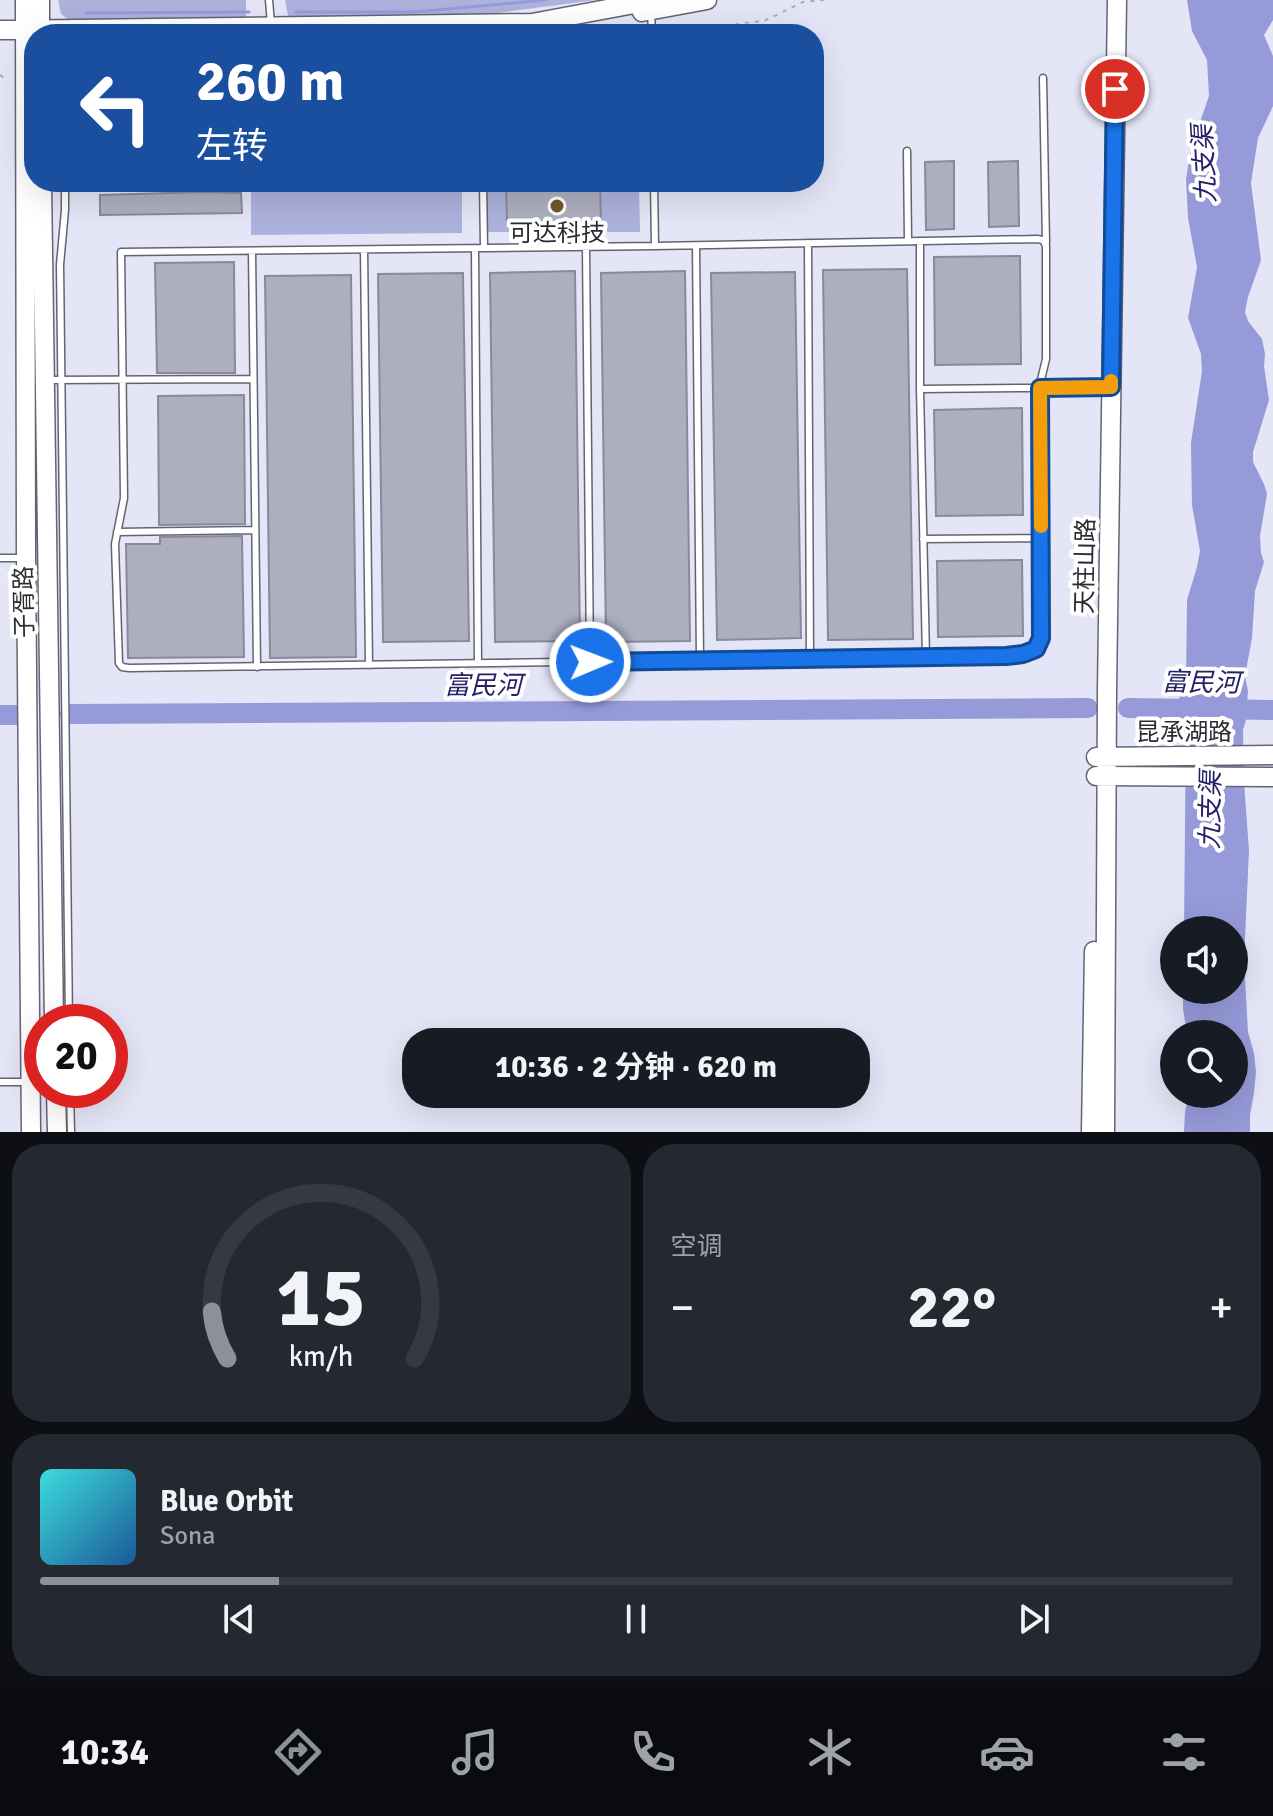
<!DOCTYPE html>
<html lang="zh">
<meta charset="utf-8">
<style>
:root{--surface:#171b24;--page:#242831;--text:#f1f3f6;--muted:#9ea1a6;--line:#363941;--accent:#8c9099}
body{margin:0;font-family:Signika,"Noto Sans SC",sans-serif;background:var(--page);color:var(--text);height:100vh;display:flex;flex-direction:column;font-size:30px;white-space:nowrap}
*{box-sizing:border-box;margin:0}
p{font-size:26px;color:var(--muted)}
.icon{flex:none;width:44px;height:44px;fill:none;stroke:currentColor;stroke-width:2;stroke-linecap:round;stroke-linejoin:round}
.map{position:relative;height:1132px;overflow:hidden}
.sheet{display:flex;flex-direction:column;gap:12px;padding:12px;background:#0d0f14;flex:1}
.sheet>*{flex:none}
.banner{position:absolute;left:24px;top:24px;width:800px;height:168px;border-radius:32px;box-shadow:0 8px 32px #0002;background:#1a4fa0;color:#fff;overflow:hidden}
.tools{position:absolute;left:1160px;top:916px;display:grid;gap:16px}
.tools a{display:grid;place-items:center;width:88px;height:88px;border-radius:50%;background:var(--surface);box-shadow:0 8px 32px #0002;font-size:40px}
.speed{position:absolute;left:24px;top:1004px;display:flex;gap:16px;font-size:40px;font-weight:700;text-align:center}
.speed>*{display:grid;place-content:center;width:104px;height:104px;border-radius:50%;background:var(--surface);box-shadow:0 8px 32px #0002;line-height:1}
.speed .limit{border:12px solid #d22;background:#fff;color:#111}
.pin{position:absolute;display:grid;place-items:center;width:68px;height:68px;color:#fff;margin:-34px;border:4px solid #fff;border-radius:50%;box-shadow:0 2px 8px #0007}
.me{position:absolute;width:88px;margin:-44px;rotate:89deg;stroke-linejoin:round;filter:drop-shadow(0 0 6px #0008)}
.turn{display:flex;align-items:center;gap:28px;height:168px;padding:0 40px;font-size:36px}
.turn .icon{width:104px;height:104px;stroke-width:2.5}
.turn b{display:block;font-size:56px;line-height:68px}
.big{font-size:60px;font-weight:700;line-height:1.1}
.sheet .card{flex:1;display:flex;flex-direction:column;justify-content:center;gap:12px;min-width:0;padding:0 28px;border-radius:32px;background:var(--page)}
.sheet .dial{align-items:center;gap:0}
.dial svg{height:208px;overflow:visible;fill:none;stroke:var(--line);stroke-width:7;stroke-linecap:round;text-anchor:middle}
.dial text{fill:var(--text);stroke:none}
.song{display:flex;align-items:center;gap:24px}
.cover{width:96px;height:96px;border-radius:12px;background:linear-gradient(135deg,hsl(180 70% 55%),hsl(210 70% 35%))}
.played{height:8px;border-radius:4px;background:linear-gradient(90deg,var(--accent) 20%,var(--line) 20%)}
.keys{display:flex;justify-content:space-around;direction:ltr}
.heat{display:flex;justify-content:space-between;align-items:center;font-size:44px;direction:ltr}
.sheet .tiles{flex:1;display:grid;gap:12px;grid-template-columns:1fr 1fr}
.card:last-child{grid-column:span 2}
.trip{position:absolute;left:402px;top:1028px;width:468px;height:80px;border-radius:32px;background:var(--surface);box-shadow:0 8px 32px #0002;font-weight:700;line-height:80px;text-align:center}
.tab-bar{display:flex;height:128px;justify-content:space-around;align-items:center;background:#090b0e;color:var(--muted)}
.tab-bar .icon{width:56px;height:56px}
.tab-bar .active{color:var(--accent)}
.tab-bar b{font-size:36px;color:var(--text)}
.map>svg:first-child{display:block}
</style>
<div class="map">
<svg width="1273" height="1132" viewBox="0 0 1273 1132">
<rect width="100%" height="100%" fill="#e4e6f7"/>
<path fill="#adb2dd" d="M58,0h188v18l-174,4 -11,-8z
M285,0h311l-108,14 -199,6z
M251,182h211v51l-211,2z
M486,182h153l1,50h-154z"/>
<path fill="#969ad9" d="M1187,0h86v20l-9,15 9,21v50l-15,32 -7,45 10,77 -13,37 -3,15 3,9 14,18 3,15 -1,12 5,34 -16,52v10l11,22 3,10 -7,42 1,17 3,9 -9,29 -3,47 -7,38 3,15 -2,29 -3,10 1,52 5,68 -5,111 4,71 6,21 2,19 -2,21 -4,22v17h-66l1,-20 4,-18h45v-60h-47l-4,-25v-19h51v-60h-50l2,-209 -11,-13 11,-26 1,-82 10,-33 3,-16 -8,-46 -1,-62 11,-72 -1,-17 -13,-36 9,-51 -9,-49 -2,-39 5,-31 18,-52 -2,-36 -15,-29z"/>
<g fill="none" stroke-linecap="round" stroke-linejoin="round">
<path stroke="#969ad9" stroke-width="3" d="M296,12h118l132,-12
M86,13l163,-1"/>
<path stroke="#969ad9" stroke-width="20" d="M1128,708l145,2
M70,714l1018,-6
M0,715h20"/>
</g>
<path fill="#adafbf" stroke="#888a9a" stroke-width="2" d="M954,161v68l-28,1 -1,-68z
M1018,161l1,65 -30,1 -1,-65z
M506,182h94l1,41 -94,1z
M204,192l37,1 1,20 -142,2v-20z
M1020,256l1,108 -86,1 -1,-108z
M234,262l1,111h-78l-2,-110z
M907,269l6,370 -85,1 -5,-370z
M575,271l5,370 -85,1 -5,-369z
M685,271l5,370 -84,1 -5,-369z
M795,272l6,366 -84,2 -6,-367z
M463,273l6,368 -86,1 -5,-368z
M351,275l5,382 -86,1 -5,-382z
M244,395l1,129 -86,1 -1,-129z
M1022,408l1,107 -87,1 -2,-106z
M242,536l2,121 -116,1 -2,-114h34v-7z
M1022,560l1,76 -85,1 -1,-76z"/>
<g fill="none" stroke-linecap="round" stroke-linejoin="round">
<g stroke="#636473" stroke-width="9">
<path id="lane" d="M269,0l2,24
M651,12l1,22
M1043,78l3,165
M907,151l1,90
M65,182v28l-5,55 9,757
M483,182l1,66
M654,182l1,64
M1037,239l6,1 3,6v113l-6,25 1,254 -5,11 -13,5 -17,2 -877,12 -7,-1 -3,-4 -4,-119 9,-46 -3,-246 534,-6z
M920,241v148l6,268
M808,243l2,416
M696,246l4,414
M586,247l4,415
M475,248l3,415
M364,250l5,415
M252,251l5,416
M49,380l204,-1
M920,389l187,-2
M117,532l138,-2
M923,539l118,-1
M0,558h22
M0,1082h27
M70,1090l1,42"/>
</g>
<g stroke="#636473" stroke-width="21">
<path id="secondary" d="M25,0l1,557 5,575
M40,0v34
M642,12l65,-12
M0,30l532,-7 124,-23
M42,182l12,840
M1096,757l177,-2
M1096,776l177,1
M56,1090l1,42
M1091,1132l3,-181
M1105,1132l2,-442 10,-690"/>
</g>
<path stroke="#aaacb9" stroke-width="2" stroke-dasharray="4 6" stroke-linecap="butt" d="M686,34l37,-6 19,-5 22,-2 39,-19 21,-2
M0,75l4,3
M74,185l167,-2"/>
<use href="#lane" stroke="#fff" stroke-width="6"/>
<use href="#secondary" stroke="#fff" stroke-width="18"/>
</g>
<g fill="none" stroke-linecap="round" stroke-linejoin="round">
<g stroke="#114b97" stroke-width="20">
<path id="route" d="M590,662l416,-6 17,-2 13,-5 5,-11 -1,-250 71,-1 4,-298"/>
</g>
<use href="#route" stroke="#1a73e8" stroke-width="14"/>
<path stroke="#f59e0b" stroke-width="14" d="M1041,526l-1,-138 71,-1v-6"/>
</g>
<circle fill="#725829" stroke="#fff" stroke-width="3" cx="557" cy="206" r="8"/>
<g text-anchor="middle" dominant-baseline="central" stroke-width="8" stroke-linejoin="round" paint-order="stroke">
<g font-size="24" fill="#2b2c32" stroke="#fff">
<text x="557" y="233">可达科技</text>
</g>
<g font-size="24" fill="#2b2c32" stroke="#fff">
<text transform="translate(1085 566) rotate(-89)">天柱山路</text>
<text transform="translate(24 602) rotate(-91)">子胥路</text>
<text x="1184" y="732">昆承湖路</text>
</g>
<g font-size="26" font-style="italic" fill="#262068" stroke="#fff">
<text transform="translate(1205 164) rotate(-93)">九支渠</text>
<text transform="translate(1201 683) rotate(1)">富民河</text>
<text x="483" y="686">富民河</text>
<text transform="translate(1211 810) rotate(-89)">九支渠</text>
</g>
</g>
</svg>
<div class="tools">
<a><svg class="icon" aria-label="sound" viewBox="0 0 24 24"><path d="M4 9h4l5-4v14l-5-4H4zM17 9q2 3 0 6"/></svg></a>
<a><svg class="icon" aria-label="search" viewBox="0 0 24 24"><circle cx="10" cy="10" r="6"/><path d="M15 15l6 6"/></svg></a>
</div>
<div class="speed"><div class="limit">20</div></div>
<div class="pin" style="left:1115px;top:89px;background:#d93025"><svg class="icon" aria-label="arrive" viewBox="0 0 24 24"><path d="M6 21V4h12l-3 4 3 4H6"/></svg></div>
<svg class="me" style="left:590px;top:662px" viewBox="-20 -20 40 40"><circle r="17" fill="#1a73e8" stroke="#fff" stroke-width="3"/><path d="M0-11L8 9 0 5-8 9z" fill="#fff"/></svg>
<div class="trip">10:36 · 2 分钟 · 620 m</div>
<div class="banner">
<div class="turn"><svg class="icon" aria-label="left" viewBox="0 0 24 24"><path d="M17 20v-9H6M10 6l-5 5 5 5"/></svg><div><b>260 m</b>左转</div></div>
</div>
</div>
<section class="sheet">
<div class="tiles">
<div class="card dial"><svg viewBox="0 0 100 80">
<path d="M14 69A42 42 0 1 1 86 69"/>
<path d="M14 69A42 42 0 0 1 8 51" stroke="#8c9099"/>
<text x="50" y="56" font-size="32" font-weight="700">15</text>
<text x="50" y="72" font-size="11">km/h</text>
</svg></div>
<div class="card"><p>空调</p>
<div class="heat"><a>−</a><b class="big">22°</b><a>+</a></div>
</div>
<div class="card">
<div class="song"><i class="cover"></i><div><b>Blue Orbit</b><p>Sona</p></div></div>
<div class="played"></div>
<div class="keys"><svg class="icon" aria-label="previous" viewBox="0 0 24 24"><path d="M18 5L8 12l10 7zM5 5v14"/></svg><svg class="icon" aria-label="pause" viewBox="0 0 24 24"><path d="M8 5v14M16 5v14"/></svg><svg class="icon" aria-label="next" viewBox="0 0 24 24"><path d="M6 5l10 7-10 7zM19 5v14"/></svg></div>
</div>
</div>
</section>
<nav class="tab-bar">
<b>10:34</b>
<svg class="icon active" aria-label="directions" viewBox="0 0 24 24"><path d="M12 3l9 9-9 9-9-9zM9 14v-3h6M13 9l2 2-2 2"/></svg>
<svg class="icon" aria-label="music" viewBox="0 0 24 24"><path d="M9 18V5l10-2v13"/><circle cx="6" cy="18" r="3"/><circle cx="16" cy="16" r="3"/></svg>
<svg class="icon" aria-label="phone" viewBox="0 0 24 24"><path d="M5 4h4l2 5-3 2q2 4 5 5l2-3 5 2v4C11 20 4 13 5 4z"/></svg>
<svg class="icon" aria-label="climate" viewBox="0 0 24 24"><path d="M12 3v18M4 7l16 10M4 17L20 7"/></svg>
<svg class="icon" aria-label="car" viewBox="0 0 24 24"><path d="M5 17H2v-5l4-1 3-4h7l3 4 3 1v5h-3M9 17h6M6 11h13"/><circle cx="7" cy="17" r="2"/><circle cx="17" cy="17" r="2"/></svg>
<svg class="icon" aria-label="filters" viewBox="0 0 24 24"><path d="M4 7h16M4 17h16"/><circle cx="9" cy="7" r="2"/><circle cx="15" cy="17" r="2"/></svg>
</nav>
